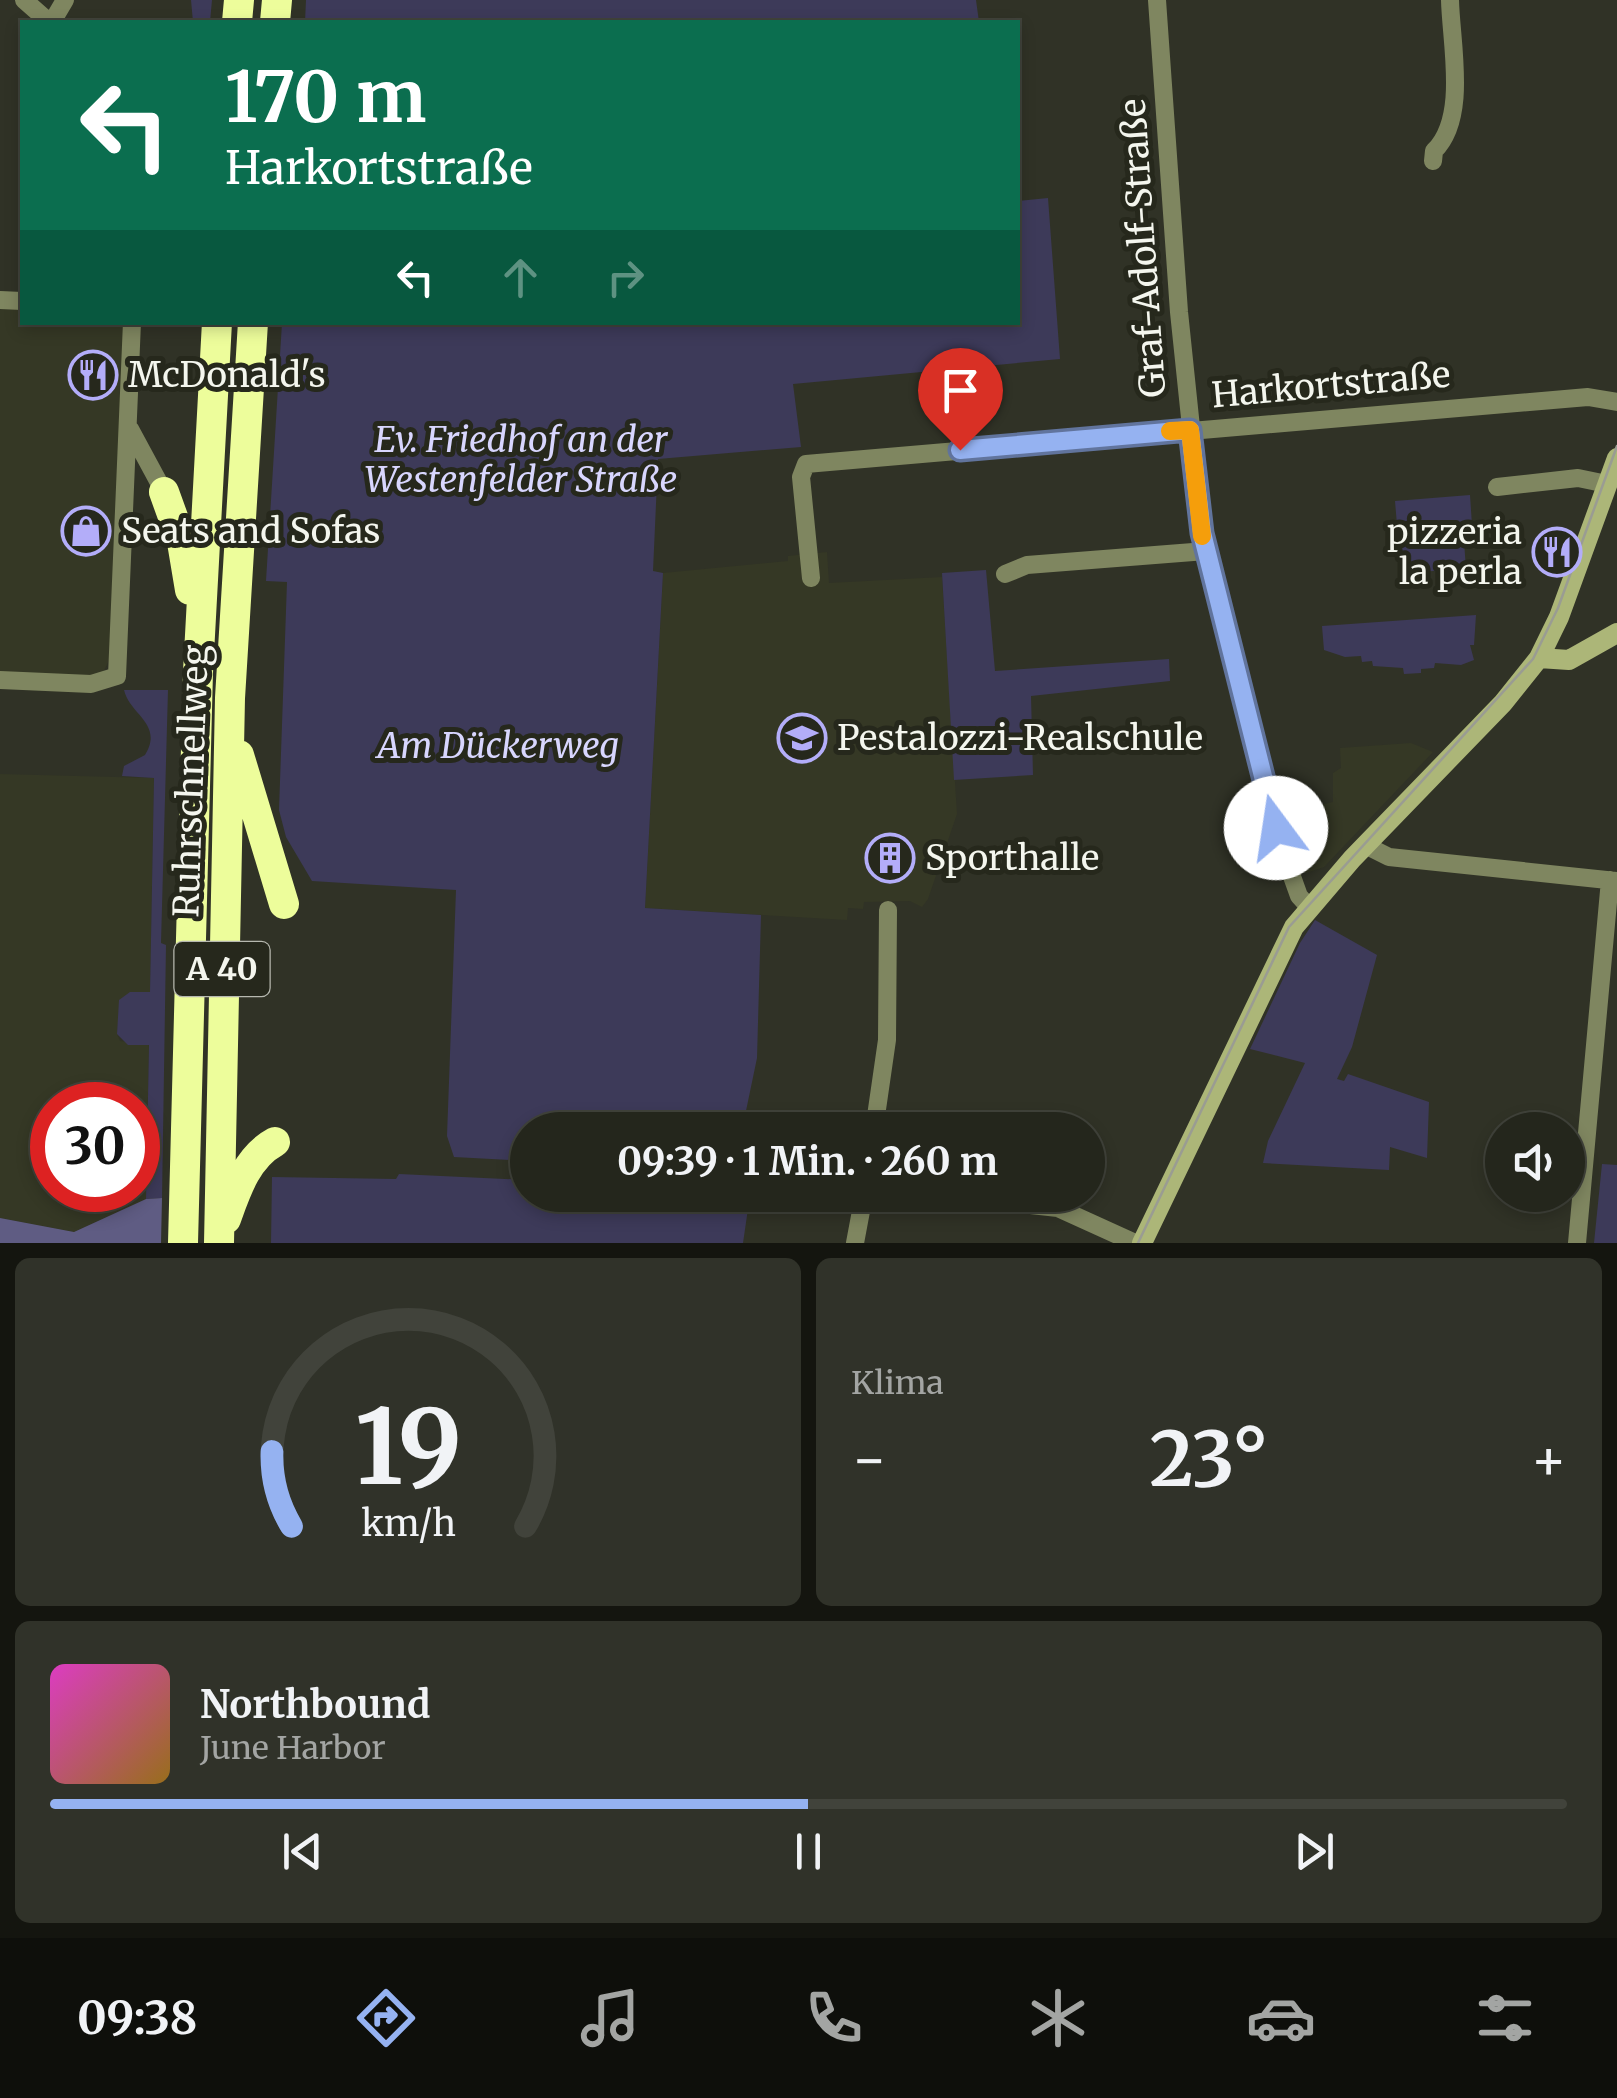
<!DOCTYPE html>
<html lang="de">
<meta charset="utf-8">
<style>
:root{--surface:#24261c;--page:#303229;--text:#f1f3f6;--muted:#a3a5a3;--line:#41433b;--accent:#95b2f1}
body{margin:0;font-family:Merriweather,serif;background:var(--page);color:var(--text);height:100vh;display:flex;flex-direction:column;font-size:38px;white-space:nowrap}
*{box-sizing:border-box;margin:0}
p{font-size:32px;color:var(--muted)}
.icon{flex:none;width:55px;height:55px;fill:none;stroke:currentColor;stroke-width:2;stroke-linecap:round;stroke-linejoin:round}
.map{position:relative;height:1243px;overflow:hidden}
.side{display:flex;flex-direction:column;gap:15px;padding:15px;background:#14150f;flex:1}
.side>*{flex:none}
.banner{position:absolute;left:20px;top:20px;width:1000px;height:305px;border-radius:0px;box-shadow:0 5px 15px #0003,0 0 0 2px var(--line);background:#0b6e4f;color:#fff;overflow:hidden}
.buttons{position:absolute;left:1485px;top:1112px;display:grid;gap:20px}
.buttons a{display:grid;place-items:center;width:100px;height:100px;border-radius:50%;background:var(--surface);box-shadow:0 5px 15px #0003,0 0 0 2px var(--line);font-size:50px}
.speed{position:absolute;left:30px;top:1082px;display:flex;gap:20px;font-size:50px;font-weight:700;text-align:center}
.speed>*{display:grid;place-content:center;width:130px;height:130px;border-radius:50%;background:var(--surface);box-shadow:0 5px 15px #0003,0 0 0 2px var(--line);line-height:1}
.speed .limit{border:15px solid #d22;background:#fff;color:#111}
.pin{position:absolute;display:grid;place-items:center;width:85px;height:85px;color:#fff;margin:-102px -42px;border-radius:50% 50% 50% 0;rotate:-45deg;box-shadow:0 0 10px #0007}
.pin .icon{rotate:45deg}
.me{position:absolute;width:110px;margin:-55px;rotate:346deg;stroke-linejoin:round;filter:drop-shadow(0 0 8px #0008)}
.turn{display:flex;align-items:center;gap:35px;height:210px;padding:0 40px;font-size:45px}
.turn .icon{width:130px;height:130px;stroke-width:2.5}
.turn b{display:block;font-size:70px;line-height:85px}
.lanes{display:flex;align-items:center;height:95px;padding:0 40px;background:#0003;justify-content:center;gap:50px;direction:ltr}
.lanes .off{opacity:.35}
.big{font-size:75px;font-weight:700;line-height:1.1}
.side .tile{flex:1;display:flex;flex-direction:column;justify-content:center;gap:15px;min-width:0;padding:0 35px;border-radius:15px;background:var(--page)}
.side .dial{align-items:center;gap:0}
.dial svg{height:260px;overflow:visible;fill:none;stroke:var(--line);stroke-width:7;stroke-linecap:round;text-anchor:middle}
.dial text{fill:var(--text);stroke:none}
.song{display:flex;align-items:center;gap:30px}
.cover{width:120px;height:120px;border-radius:15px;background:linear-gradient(135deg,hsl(310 70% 55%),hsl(40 70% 35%))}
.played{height:10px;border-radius:5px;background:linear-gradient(90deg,var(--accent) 50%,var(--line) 50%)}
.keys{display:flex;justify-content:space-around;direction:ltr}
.heat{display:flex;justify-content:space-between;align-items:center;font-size:55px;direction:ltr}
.side .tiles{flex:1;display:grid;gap:15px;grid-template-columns:1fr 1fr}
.tile:last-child{grid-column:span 2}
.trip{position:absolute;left:510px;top:1112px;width:595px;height:100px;border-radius:50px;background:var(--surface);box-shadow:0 5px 15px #0003,0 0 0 2px var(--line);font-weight:700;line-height:100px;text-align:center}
.tabs{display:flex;height:160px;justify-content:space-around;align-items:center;background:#0e0f0b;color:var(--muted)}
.tabs .icon{width:70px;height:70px}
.tabs .current{color:var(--accent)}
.tabs b{font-size:45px;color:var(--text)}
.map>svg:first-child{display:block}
</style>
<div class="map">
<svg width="1617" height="1243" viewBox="0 0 1617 1243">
<rect width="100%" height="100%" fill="#303226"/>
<path fill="#353825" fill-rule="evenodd" d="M0,308l22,1v13l103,1 -15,335 -7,15 -9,4 -94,-1z
M827,552l2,31 113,-6 15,237 -29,85 -6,8 -12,-6 -46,1 -1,7 -15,-1 -1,12 -202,-12 18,-335 125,-12v-5z
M1411,743l22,9 -109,115 -18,6 -13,-14 -13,-45 53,-12v-29l8,-5 -1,-20z
M0,774l154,4 -4,215 -30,7 -3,34 3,7 29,4 -3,154 -72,33 -74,-14zM52,1105h86v85h-86z"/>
<path fill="#3d3a59" d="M191,0h21l-2,22h-17z
M306,0h670l3,22h-674z
M1048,198l12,161 -267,25 8,63 -143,12 -5,112 10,2 -18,335 116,7 -4,143 -15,72h-214l-1,31 -73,-4 -7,-21 9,-246 -144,-9 -26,-44 -7,-27 8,-228 -21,-1 16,-258 736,-1v-121z
M1470,495l2,30 -9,2 3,42 -65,4 -6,-72z
M986,570l9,101 174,-12 1,22 -139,15 2,79 -79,5 -12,-207z
M1476,615l-2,30h-4l4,15 -13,5 -26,-2 -1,5 -13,1v4l-17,1 -1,-6 -30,-2 -1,-5 -10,1 -1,-6 -16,1 -21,-7 -2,-24z
M124,690h44l-7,253 5,2 -4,253 -16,1 3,-154h-21l-11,-11 2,-34 11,-8h20l4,-214 -32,-2 2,-10 21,-11c19,-31 -15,-40 -21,-65z
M1315,920l62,35 -25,92 -15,32 7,2 4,-7 81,28 -2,56 -37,-11 -1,23 -126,-7 5,-22 37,-78 -55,-14 50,-106z
M1602,1164l15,1v78h-23z
M399,1174l128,6 1,15h222l-7,48h-472l1,-66 124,2z"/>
<path fill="#5f5c83" d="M162,1198l-1,45h-161v-25l74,14 72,-33z"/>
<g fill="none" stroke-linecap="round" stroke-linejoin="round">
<path stroke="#7f8660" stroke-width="18" d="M24,0l25,22
M1157,0l22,312 23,221 78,310 19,53 10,11
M52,22l13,-22
M1433,161l1,-10c34,-33 17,-107 16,-151
M0,300l22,1
M130,429l34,63
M1497,487l81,-9 29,6
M1005,574l22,-9 179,-14
M811,578l-10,-101 5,-13 782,-67 29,5
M0,680l91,4 26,-8 15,-354
M1365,845l24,12 228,24
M874,1130l13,-90 1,-130
M936,1195l122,13 77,35
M855,1243l9,-48
M1577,1243l33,-363"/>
<path stroke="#acb678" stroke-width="20" d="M1539,658l30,2 48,-27
M1142,1243l152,-316 58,-68 151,-156 36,-45 20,-41 58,-159"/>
<path stroke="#edfd9b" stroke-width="30" d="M237,22l2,-22
M275,22l2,-22
M164,492l18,50 8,48
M239,755l45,149
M226,1219c10,-28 21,-62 49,-77
M183,1243l15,-571 19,-350
M219,1243l11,-545 23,-376"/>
<path stroke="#9a9c92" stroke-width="2.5" d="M1138,1243l151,-316 244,-268 25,-51 59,-162"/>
</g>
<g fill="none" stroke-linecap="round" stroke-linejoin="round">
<g stroke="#61749d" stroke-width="25">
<path id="route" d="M960,450l230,-20 12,103 74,295"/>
</g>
<use href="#route" stroke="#95b2f1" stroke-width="18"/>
<path stroke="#f59e0b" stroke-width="18" d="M1170,431l20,-1 12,106"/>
</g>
<defs>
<g id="restaurant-ring" transform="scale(2.5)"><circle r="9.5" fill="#26281c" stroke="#b3adf9" stroke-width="1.5"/><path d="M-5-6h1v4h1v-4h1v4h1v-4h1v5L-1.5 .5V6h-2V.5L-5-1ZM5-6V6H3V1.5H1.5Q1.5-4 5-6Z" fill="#b3adf9"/></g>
<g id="shop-ring" transform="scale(2.5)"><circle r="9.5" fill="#26281c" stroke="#b3adf9" stroke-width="1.5"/><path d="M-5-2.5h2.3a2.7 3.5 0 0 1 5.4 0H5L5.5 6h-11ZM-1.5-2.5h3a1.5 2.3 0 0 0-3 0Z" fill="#b3adf9"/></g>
<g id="school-ring" transform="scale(2.5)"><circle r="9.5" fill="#26281c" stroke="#b3adf9" stroke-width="1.5"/><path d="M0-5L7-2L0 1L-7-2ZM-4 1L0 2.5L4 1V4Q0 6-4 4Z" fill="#b3adf9"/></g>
<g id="building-ring" transform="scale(2.5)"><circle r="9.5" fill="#26281c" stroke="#b3adf9" stroke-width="1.5"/><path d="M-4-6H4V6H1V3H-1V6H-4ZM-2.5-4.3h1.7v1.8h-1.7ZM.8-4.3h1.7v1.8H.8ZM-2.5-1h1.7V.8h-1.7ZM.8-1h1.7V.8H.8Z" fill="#b3adf9"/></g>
</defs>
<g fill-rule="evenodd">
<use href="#restaurant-ring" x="93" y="375"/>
<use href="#shop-ring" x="86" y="531"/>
<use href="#restaurant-ring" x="1557" y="552"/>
<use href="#school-ring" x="802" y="738"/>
<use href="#building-ring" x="890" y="858"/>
</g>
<g text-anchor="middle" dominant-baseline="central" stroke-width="10" stroke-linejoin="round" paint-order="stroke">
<rect fill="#26281c" stroke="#b6b8af" stroke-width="2.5" x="174.5" y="942" width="95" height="54" rx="8"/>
<g font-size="32" font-weight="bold" fill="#f4f6ee">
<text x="222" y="969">A 40</text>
</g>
<g font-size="35" fill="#f4f6ee" stroke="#26281c">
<text transform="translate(1143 248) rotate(-94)">Graf-Adolf-Straße</text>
<text transform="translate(1331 385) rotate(-5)">Harkortstraße</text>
<text transform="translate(191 781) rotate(-88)">Ruhrschnellweg</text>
</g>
<g font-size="35" fill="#f4f6ee" stroke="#26281c" text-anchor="start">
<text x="128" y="375">McDonald's</text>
<text x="121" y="531">Seats and Sofas</text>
<text x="1522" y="532" text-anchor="end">pizzeria<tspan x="1522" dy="40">la perla</tspan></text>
<text x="837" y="738">Pestalozzi-Realschule</text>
<text x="925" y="858">Sporthalle</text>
</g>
<g font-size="35" font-style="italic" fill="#d8d6fe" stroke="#26281c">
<text x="521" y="440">Ev. Friedhof an der<tspan x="521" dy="40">Westenfelder Straße</tspan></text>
<text x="498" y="746">Am Dückerweg</text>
</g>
</g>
</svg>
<div class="buttons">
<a><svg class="icon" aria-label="sound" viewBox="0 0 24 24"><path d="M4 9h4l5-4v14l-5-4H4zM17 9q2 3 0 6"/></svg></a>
</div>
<div class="speed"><div class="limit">30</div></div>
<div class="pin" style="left:960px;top:450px;background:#d93025"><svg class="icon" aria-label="arrive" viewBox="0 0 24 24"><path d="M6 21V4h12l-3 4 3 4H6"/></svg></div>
<svg class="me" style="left:1276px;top:828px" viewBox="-20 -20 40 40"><circle r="19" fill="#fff"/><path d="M0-13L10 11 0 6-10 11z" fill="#95b2f1"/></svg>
<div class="trip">09:39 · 1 Min. · 260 m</div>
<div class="banner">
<div class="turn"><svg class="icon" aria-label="left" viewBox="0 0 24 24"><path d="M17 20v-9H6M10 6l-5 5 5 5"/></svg><div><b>170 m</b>Harkortstraße</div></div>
<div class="lanes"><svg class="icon" aria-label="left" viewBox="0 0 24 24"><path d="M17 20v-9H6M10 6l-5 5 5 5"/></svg><svg class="icon off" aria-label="ahead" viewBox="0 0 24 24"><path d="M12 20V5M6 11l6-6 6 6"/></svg><svg class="icon off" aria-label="right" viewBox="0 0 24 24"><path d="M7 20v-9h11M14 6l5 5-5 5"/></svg></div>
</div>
</div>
<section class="side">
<div class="tiles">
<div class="tile dial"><svg viewBox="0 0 100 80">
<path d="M14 69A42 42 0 1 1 86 69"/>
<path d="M14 69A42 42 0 0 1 8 46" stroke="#95b2f1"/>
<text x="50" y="56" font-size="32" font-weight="700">19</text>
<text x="50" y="72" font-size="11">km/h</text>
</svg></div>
<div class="tile"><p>Klima</p>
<div class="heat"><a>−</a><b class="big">23°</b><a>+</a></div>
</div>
<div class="tile">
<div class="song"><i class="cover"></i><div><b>Northbound</b><p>June Harbor</p></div></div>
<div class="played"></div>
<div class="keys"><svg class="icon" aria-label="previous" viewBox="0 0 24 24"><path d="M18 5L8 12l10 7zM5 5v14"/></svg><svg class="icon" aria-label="pause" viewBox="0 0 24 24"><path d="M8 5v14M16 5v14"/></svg><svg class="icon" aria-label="next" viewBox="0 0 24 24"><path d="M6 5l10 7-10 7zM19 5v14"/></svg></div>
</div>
</div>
</section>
<nav class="tabs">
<b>09:38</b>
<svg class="icon current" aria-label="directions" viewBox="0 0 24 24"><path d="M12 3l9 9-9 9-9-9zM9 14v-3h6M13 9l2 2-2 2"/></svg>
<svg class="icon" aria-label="music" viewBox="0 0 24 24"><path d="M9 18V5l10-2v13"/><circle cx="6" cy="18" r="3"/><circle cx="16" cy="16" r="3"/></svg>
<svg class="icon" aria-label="phone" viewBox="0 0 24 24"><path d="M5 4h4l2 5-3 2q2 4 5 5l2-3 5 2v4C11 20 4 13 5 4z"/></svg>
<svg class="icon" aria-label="climate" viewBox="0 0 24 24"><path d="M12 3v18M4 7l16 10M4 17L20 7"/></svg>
<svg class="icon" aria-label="car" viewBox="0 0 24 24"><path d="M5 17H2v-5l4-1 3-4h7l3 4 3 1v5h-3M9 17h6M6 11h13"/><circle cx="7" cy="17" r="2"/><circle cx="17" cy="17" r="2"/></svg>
<svg class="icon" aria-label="filters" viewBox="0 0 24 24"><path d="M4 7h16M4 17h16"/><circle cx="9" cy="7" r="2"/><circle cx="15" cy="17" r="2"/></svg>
</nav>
